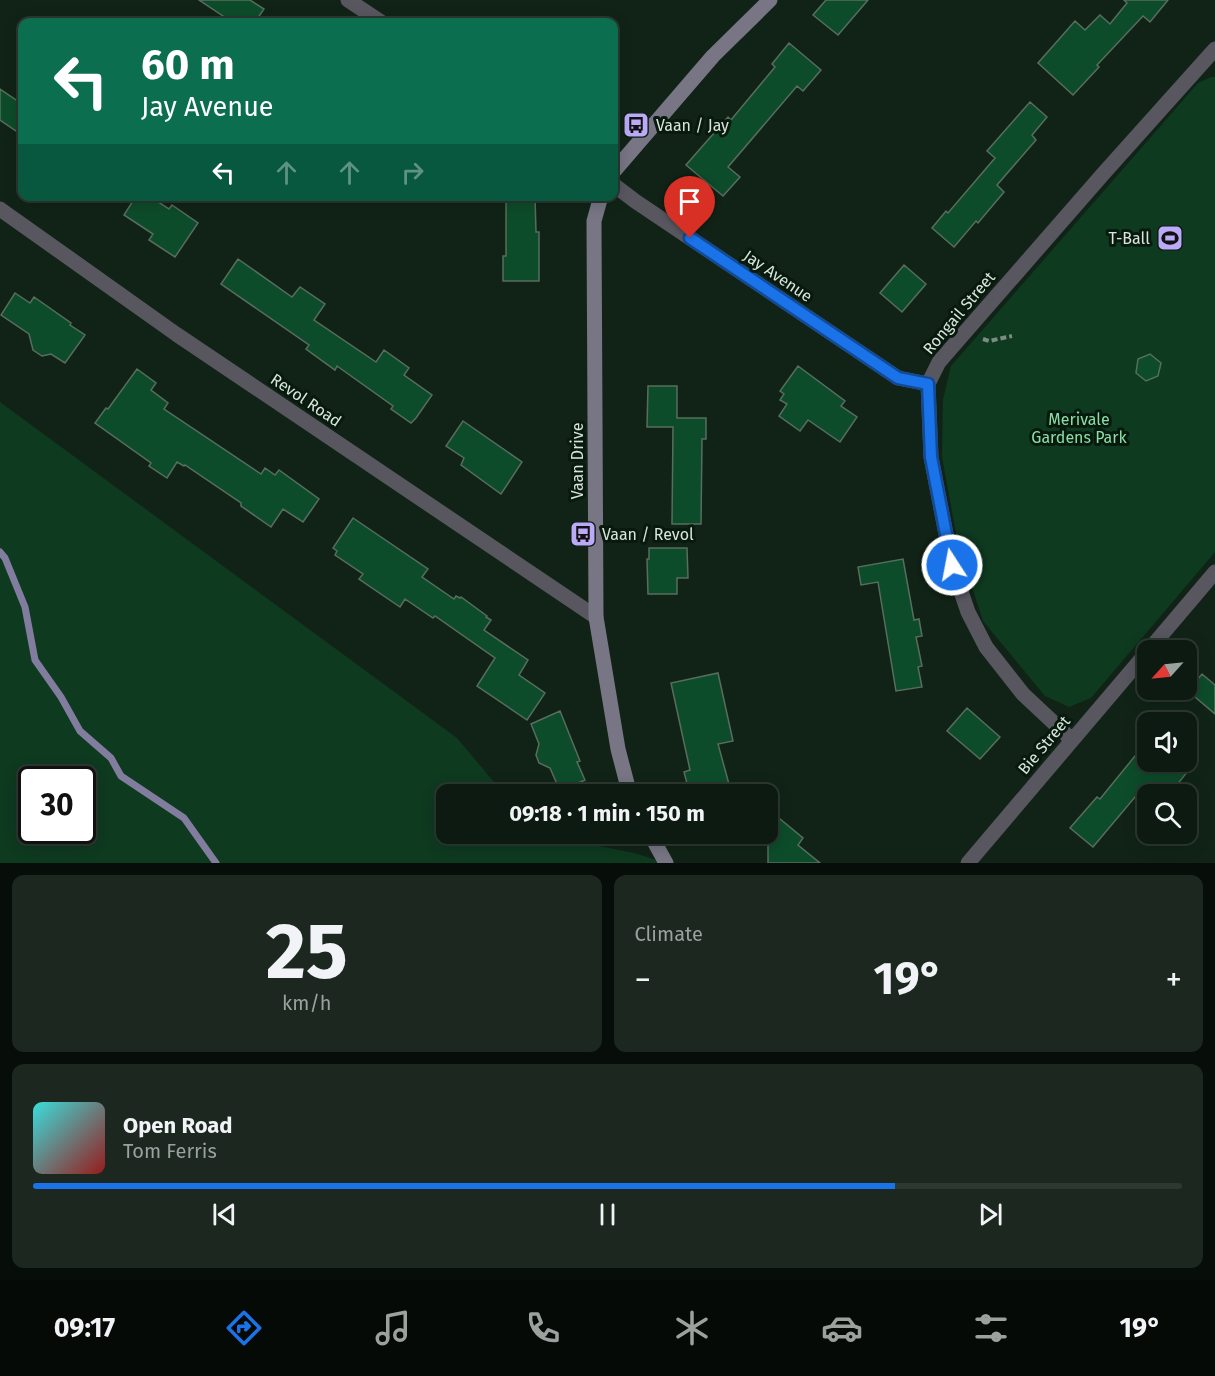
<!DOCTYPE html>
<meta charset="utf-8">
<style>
:root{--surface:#0d1a11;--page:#1b271f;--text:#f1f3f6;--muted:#9aa19f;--line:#2d3831;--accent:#1a73e8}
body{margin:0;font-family:"Fira Sans",sans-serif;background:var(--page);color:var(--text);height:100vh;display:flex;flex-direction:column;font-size:22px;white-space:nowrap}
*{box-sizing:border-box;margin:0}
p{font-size:20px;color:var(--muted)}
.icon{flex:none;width:33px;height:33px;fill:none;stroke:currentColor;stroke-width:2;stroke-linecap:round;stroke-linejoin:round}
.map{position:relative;height:863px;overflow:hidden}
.panel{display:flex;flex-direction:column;gap:12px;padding:12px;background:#070e09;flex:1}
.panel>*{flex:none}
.banner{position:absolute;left:18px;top:18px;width:600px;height:183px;border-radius:12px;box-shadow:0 3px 15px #0003,0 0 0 2px var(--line);background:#0b6e4f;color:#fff;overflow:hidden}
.needle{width:39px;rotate:243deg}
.tools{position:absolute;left:1137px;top:640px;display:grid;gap:12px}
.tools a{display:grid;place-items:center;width:60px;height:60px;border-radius:12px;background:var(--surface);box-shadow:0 3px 15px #0003,0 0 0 2px var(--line);font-size:30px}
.speed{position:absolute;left:18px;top:766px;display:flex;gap:12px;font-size:30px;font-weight:700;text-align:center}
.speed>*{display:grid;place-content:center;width:78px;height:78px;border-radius:50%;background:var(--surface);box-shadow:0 3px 15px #0003,0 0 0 2px var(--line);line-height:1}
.speed .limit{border:3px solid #111;border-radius:9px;background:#fff;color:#111}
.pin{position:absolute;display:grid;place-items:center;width:51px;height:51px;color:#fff;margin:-62px -26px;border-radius:50% 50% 50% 0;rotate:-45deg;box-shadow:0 0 6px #0007}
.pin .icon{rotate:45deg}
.me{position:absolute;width:66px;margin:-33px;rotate:349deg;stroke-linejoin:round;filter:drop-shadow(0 0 4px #0008)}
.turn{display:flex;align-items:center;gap:21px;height:126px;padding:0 24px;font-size:27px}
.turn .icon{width:78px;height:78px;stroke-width:2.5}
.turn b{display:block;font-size:42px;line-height:51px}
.lanes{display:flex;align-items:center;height:57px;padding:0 24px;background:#0003;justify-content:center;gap:30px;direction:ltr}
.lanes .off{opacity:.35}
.big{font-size:45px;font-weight:700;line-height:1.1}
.panel .card{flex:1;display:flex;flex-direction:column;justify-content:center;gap:9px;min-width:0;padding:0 21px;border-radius:12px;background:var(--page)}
.panel .dial{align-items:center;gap:0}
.dial b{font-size:78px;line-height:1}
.song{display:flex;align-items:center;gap:18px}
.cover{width:72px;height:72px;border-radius:9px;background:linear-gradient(135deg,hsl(180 70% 55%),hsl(0 70% 35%))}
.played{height:6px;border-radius:3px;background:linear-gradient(90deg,var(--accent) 75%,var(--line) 75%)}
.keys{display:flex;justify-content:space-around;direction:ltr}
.heat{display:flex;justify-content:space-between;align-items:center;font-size:33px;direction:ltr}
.panel .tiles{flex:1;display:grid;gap:12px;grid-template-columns:1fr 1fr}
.card:last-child{grid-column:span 2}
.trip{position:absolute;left:436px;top:784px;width:342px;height:60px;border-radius:12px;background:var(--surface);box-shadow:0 3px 15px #0003,0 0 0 2px var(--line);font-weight:700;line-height:60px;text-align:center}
.dock{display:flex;height:96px;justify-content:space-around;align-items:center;background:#050a07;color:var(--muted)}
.dock .icon{width:42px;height:42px}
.dock .active{color:var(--accent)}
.dock b{font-size:27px;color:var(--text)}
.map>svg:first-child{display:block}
</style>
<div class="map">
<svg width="1215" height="863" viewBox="0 0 1215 863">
<rect width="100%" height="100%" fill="#112317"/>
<path fill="#0e3a20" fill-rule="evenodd" d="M1211,77h4v475l-124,146 -22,9 -24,-11 -62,-75 -25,-77 -16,-87 1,-58 8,-33 247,-283z
M0,402l457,336 48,57h-58v39h93l94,19 32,10h-666zM32,780h50v51h-50z"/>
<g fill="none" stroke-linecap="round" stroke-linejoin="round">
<path stroke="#827c9e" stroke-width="7" d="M0,552l5,6 20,49 10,53 26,37 19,34 31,27 10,18 63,42 32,45"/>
</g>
<path fill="#0d4c2a" stroke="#586d5e" stroke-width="1.5" d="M199,0h51l14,9 -9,13h-23z
M826,0h42l-30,35 -25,-20z
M1124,0h44l-18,22 -7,-6 -46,49 2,2 -26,28 -35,-32 37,-42 10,9 15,-15 10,9 17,-21z
M789,43l32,27 -18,21 -6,-5 -69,81 12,10 -17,19 -37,-31 42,-48 3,3 44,-53 -3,-3z
M0,89l22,15v31l-22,-15z
M1030,102l17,15 -15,18 4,5 -39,45 7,7 -26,31 -2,-2 -22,26 -22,-19 14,-17 2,2 47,-55 -8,-7z
M136,196h13l20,13 3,-4 26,18 -23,34 -26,-17 4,-6 -29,-19z
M506,196h29l1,36h3v49h-36v-25h3z
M238,259l54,38 8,-10 25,17 -11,16 62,42 8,-12 25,18 -5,7 28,20 -16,23 -5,5 -20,-14 2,-3 -56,-40 -2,4 -29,-21 3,-4 -88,-61z
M904,265l22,19 -24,28 -22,-19z
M15,293l15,10 4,-6 37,26 -1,2 15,10 -20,28 -14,-9 -9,2 -9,-6 -4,-16 -28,-19z
M1150,354l11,9 -3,13 -12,5 -10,-8 2,-14z
M798,366l47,35 -4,5 16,11 -17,25 -32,-22 -8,11 -21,-15 8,-12 -7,-4 4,-6 -4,-3z
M137,369l19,14 -5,7 17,13 -4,6 97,65 4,-6 10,7 4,-5 40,29 -16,23 -20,-13 -12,18 -30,-21v-3l-56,-38 -1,1 -7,-4 -10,16 -18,-12 2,-3 -56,-40 11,-15 2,1z
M648,386h29v32h29v21h-4l-1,85h-29l1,-97h-26z
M463,421l59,41 -21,32 -40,-29 3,-7 -18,-12z
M353,518l75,51 -6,8 32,22 2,-3 4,2 1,-1 26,19 -1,1 5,3 -7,10 44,30 -9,15 26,18 -18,27 -50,-34 18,-28 -60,-42 -2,2 -28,-19 -5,8 -41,-28 4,-5 -28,-19 2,-4 -4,-3z
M649,548h38l1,30h-11v16h-29l-1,-35h2z
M903,559l11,61 5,-1 3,17 -6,1 6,29 -4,1 4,20 -26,4 -18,-109 -17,3 -3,-18z
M718,673l15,68 -15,3 14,51h-42l-6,-23 6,-2 -19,-87z
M1202,674l13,11v29l-27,-23z
M967,708l33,29 -20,22 -33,-28z
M560,711l20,50 -3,1 8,18 -25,11 -10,-23 -11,-5 -3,-8 3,-11 -8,-20z
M1148,740v22h28l12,9 -19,24h-21v12l-13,-10 -42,50 -23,-19 27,-31 3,2z
M768,809l35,29 -5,7 22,18h-52z"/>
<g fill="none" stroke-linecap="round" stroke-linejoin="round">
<path stroke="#7d8c82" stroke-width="4" stroke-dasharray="6 3" stroke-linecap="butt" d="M983,339l6,2 23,-5"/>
<path stroke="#58565f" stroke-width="15" d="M348,0l33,22
M614,185l21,16 263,177 30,6
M0,209l176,125 420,283
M1148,651l67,-79
M1072,740l-49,-46 -37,-47 -18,-35 -16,-47 -21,-108 -3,-73 11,-22 164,-188 112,-125
M968,863l180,-212"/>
<path stroke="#787684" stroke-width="15" d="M614,171l99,-115 57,-56
M601,196l-7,25 2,396 22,132 12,46
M650,834l16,29"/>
</g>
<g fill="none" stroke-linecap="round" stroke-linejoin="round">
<g stroke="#114b97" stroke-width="15">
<path id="route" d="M690,238l208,140 30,6 3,73 21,108"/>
</g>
<use href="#route" stroke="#1a73e8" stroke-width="10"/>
</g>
<defs>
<g id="bus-square" transform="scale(1.35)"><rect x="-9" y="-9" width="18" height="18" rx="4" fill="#bbaaf6" stroke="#08190e"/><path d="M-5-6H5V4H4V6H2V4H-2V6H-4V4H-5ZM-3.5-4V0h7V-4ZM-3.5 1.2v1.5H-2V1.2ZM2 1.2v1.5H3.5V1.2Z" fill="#111"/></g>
<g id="stadium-square" transform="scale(1.35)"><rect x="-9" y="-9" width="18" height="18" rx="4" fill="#bbaaf6" stroke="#08190e"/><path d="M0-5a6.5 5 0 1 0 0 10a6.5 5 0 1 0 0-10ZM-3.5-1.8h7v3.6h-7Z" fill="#111"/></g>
</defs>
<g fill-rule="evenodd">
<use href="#bus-square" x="636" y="125"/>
<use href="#stadium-square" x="1170" y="238"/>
<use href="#bus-square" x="583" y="534"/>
</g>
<g text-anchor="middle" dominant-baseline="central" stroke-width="6" stroke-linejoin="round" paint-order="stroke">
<g font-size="16" fill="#d9e5dc" stroke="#08190e" text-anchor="start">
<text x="656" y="125">Vaan / Jay</text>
<text x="1150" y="238" text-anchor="end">T-Ball</text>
<text x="602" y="534">Vaan / Revol</text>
</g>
<g font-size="16" fill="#d9e5dc" stroke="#08190e">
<text transform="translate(778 276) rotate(34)">Jay Avenue</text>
<text transform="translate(959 313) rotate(-50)">Rongail Street</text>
<text transform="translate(306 400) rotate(34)">Revol Road</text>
<text transform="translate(577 461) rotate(-90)">Vaan Drive</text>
<text transform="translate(1044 745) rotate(-50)">Bie Street</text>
</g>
<g font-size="16" fill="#8adfa6" stroke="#08190e">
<text x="1079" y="419">Merivale<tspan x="1079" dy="18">Gardens Park</tspan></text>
</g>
</g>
</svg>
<div class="tools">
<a><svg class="needle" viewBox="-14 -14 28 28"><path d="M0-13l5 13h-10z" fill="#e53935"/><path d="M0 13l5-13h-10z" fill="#9aa19f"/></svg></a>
<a><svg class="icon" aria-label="sound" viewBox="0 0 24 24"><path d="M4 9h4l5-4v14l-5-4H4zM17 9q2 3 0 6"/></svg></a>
<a><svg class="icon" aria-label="search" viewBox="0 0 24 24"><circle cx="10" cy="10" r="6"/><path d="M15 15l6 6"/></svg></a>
</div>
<div class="speed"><div class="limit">30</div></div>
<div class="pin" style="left:690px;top:238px;background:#d93025"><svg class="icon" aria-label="arrive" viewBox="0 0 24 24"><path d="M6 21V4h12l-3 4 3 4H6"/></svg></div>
<svg class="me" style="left:952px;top:565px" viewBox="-20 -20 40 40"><circle r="17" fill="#1a73e8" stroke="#fff" stroke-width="3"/><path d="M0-11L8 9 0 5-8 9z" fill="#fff"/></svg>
<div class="trip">09:18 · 1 min · 150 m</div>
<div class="banner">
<div class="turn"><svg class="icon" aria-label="left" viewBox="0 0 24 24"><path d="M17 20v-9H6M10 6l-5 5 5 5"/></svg><div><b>60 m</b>Jay Avenue</div></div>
<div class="lanes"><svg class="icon" aria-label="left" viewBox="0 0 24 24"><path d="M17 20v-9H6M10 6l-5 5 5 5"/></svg><svg class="icon off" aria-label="ahead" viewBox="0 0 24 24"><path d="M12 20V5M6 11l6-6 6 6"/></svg><svg class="icon off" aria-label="ahead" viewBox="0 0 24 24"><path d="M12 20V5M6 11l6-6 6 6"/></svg><svg class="icon off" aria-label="right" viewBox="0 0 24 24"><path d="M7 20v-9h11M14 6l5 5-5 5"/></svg></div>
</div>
</div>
<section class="panel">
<div class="tiles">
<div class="card dial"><b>25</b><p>km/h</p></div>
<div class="card"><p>Climate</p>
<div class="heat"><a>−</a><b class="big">19°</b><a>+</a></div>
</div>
<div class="card">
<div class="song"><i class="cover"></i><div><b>Open Road</b><p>Tom Ferris</p></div></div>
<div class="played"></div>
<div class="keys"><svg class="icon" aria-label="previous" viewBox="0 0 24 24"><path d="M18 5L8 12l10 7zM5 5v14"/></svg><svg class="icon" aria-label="pause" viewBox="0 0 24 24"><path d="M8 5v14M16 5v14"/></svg><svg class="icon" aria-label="next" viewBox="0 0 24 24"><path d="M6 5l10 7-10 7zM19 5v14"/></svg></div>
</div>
</div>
</section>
<nav class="dock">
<b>09:17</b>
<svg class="icon active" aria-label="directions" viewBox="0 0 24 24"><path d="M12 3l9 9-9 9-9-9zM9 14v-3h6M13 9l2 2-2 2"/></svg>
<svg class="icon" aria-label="music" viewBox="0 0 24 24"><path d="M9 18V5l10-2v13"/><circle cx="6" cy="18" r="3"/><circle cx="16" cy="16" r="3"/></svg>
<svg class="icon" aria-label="phone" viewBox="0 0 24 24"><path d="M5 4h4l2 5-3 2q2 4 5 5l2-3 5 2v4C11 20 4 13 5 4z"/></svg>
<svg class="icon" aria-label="climate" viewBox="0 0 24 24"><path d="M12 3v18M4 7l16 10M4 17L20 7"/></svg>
<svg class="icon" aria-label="car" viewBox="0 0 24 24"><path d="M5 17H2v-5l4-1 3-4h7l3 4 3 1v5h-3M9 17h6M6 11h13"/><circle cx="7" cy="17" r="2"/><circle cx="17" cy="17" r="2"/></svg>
<svg class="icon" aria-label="filters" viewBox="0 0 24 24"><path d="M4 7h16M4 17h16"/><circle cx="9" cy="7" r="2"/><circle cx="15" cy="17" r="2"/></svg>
<b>19°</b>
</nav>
